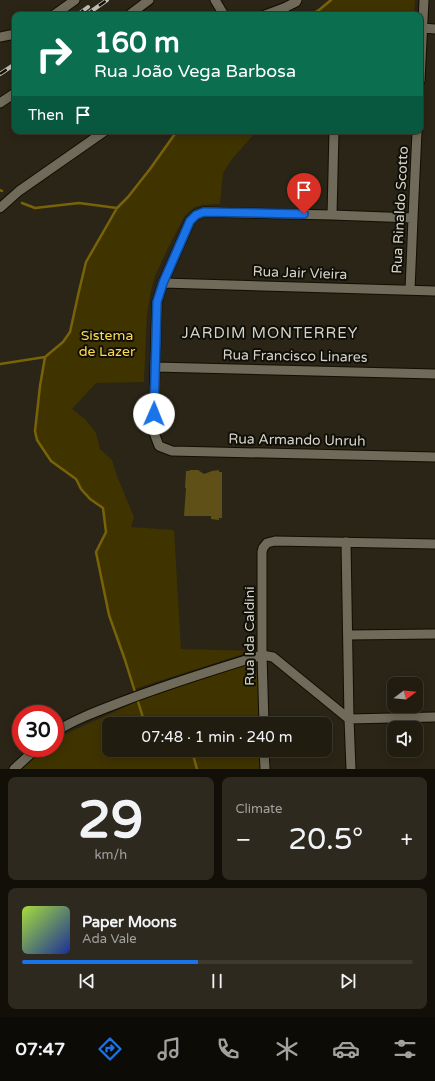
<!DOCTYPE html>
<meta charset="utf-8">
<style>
:root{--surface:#201c10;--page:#2d291e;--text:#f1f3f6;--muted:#a2a19f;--line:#3d3a30;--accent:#1a73e8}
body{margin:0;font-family:"Varela Round",sans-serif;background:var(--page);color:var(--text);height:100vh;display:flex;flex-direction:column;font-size:15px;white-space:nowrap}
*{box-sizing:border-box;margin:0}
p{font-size:13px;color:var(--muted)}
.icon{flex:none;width:22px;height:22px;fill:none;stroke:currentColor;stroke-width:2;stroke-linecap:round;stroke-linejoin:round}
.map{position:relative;height:769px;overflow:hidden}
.side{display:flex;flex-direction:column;gap:8px;padding:8px;background:#120f09;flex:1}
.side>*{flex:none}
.banner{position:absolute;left:12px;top:12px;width:411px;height:122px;border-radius:8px;box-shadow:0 2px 10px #0003,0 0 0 1px var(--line);background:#0b6e4f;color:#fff;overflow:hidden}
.needle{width:26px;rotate:74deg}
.fabs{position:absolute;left:387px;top:677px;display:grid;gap:8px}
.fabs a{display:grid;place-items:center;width:36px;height:36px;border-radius:8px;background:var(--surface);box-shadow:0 2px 10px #0003,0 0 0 1px var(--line);font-size:20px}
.speed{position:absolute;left:12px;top:705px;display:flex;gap:8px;font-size:20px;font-weight:700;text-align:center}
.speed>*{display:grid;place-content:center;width:52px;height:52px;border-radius:50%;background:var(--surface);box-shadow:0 2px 10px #0003,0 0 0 1px var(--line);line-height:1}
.speed .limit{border:6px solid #d22;background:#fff;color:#111}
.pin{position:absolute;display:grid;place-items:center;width:34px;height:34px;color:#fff;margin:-41px -17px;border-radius:50% 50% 50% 0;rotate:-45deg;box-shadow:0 0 4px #0007}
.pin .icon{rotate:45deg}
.me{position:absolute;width:44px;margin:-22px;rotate:1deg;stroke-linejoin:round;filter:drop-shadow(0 0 3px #0008)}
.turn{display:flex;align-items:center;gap:14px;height:84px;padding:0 16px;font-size:18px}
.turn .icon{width:52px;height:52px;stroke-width:2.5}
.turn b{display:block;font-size:28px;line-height:34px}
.then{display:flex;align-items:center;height:38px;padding:0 16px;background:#0003;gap:8px;font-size:15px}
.big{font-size:30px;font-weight:600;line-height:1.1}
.side .tile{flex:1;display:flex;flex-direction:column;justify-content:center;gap:6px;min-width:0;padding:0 14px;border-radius:8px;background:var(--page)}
.side .dial{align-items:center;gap:0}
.dial b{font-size:52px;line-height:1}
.song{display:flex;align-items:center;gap:12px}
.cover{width:48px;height:48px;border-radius:6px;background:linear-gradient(135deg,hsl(80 70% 55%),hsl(230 70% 35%))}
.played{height:4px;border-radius:2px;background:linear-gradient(90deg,var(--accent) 45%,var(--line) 45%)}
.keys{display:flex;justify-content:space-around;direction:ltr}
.heat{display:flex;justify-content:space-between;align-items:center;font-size:22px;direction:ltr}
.side .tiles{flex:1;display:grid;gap:8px;grid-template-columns:1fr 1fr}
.tile:last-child{grid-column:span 2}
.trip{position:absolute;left:102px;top:717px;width:230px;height:40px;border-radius:8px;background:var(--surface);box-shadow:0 2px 10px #0003,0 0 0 1px var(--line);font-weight:600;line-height:40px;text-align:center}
.tabs{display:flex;height:64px;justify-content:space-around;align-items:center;background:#0d0b06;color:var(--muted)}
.tabs .icon{width:28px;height:28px}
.tabs .on{color:var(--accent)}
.tabs b{font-size:18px;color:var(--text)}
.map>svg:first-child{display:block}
</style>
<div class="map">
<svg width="435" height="769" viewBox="0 0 435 769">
<rect width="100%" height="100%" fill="#2a2516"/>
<path fill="#3f3300" d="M331,0h84l-1,15h-104l9,-5z
M177,131h80l-25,28 -9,14 -3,31 -18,1 -7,2 -5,4 -6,6 -16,31 -13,28 -4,15 -4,22 -3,69 -48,1 -24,26 14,11 10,13 4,16 12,11 5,16 17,41 -3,10 43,3 7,119 72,2 -119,38 -25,-74 -13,-63 10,-20 -3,-24 -13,-9 -9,-10 -5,-10 -25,-18 -14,-21 -1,-10 4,-44 5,-29 18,-15 7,-10 9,-41 7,-29 31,-54 11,-11 22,-28z
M244,665l8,2 4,5 2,8 1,44h-150v26h151l1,19h-239l23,-21h10v-8l6,-4 77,-35z"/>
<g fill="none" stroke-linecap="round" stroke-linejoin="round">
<path stroke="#786308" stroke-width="2.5" d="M310,15l9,-5 12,-10
M0,190l2,1
M22,203l13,5 44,-5 38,5
M45,357l-5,29 -5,45 2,9 14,21 25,18 5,10 9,10 13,9 3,24 -10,20 13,63 16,45 20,64
M0,364l45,-7 18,-15 7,-10 9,-41 7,-29 31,-54 11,-11 22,-28 27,-38
M187,750l6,5 4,14"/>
</g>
<path fill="#5f5018" d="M190,470h8l6,4 8,-3 7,-1v2h3v46h-3v2l-8,-1v-3h-27l2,-28h-1l1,-17h3z"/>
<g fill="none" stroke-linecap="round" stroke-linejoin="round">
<g stroke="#120e03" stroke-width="11">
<path id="minor" d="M215,0l9,15
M54,15l21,-15
M129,15l20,-15
M265,15l19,-7 12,-6 1,-2
M423,28l12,1
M0,37l15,-3
M420,81l4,-81
M0,103l15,-10
M0,208l19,-17 86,-60
M332,215l2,-84
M413,218l-81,-3 -128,-3 -8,3 -6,6 -27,62 -6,19 -4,128 6,16 13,5 263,6
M163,283l272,8
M410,290l3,-72 4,-87
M155,367l280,7
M346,542l3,177 2,50
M348,635l87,-1
M264,724l-2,-69v-103l1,-4 4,-5 8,-2 160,3
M55,732c19,-12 40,-20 61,-28 48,-19 97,-34 146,-49l11,2 76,62 86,-2
M264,750l1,19
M14,769l23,-21"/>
</g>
<use href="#minor" stroke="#6f6a59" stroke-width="9"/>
<g stroke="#c2c0b5" stroke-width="4">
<path id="rail" d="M77,15l11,-8
M86,15l21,-15
M0,74l15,-10"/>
</g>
<use href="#rail" stroke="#100f08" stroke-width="2.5" stroke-dasharray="8" stroke-linecap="butt"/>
</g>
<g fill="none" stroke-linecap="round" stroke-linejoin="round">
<g stroke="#114b97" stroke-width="10">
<path id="route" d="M154,414l3,-112 6,-19 27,-62 6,-6 8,-3 100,2"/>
</g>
<use href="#route" stroke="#1a73e8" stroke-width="7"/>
</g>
<g text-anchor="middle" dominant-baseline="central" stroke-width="4" stroke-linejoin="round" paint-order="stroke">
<g font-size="14" fill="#d5d3c9" stroke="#100f08">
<text transform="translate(400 210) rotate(-87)">Rua Rinaldo Scotto</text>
<text transform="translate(300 273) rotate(2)">Rua Jair Vieira</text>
<text transform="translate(295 356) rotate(1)">Rua Francisco Linares</text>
<text transform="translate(297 440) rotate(1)">Rua Armando Unruh</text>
<text transform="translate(249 636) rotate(-90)">Rua Ida Caldini</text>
</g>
<g font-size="14" fill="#ffda50" stroke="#100f08">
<text x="107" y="335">Sistema<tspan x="107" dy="16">de Lazer</tspan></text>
</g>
<g font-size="15" letter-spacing="1" fill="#d5d3c9" stroke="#100f08">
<text x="270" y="333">JARDIM MONTERREY</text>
</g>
</g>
</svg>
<div class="fabs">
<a><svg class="needle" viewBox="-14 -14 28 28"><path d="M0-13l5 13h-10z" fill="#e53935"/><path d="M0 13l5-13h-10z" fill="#a2a19f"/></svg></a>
<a><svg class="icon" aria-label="sound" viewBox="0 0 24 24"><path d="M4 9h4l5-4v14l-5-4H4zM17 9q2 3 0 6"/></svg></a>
</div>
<div class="speed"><div class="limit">30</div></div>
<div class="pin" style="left:304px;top:214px;background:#d93025"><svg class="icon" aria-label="arrive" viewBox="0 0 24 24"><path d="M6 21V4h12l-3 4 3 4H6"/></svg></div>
<svg class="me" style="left:154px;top:414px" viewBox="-20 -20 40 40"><circle r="19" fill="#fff"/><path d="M0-13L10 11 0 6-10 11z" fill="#1a73e8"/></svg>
<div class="trip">07:48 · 1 min · 240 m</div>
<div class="banner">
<div class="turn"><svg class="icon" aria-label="right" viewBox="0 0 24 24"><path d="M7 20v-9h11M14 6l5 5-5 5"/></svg><div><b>160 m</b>Rua João Vega Barbosa</div></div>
<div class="then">Then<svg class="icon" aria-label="arrive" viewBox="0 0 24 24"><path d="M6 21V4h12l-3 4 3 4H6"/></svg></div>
</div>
</div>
<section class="side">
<div class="tiles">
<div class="tile dial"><b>29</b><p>km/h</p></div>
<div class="tile"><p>Climate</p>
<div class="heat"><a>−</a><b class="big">20.5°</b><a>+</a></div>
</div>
<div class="tile">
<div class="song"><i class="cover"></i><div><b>Paper Moons</b><p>Ada Vale</p></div></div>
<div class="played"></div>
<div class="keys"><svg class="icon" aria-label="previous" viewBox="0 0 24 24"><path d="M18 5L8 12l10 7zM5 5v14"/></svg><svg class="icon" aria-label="pause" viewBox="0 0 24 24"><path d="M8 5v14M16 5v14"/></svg><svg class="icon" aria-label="next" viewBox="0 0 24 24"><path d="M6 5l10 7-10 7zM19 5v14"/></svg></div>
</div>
</div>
</section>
<nav class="tabs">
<b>07:47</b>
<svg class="icon on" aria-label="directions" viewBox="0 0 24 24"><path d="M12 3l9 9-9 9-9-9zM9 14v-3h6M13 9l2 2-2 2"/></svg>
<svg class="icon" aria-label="music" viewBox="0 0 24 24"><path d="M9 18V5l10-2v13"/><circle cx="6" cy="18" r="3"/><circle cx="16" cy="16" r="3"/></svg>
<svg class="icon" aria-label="phone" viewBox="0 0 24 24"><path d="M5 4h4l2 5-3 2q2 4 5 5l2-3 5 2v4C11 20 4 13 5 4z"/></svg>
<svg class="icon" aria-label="climate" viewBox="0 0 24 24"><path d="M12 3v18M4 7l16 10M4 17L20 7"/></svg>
<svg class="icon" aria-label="car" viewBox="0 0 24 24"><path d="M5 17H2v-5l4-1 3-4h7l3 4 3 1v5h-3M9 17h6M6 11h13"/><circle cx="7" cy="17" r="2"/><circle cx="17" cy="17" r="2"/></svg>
<svg class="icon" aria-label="filters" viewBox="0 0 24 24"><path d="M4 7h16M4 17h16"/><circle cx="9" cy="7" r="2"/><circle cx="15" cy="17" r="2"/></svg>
</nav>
